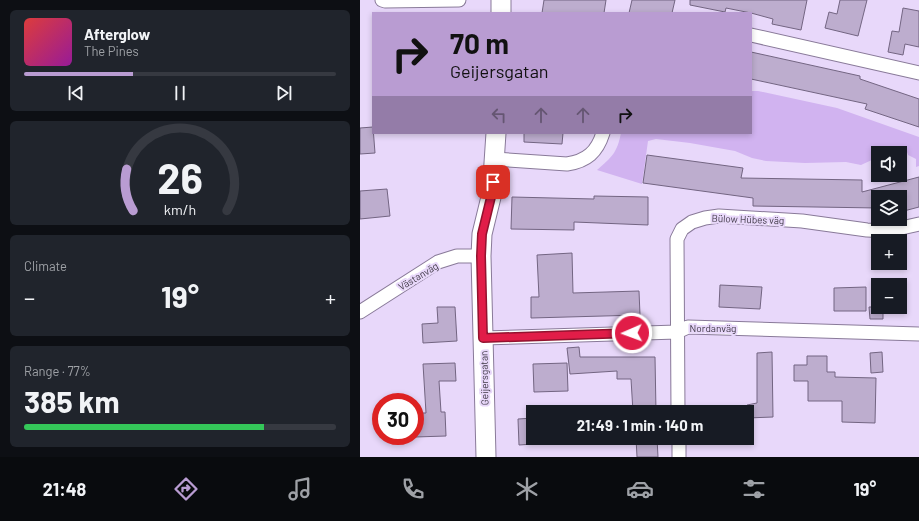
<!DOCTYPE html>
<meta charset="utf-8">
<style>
:root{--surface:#171b24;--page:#20242c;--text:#f1f3f6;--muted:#9ea1a6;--line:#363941;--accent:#b99cd2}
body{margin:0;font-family:Barlow,sans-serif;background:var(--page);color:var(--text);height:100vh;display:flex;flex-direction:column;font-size:15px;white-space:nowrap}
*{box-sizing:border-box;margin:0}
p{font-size:13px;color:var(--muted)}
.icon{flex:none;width:22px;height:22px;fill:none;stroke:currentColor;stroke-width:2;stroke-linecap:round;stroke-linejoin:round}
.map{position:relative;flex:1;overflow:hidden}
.panel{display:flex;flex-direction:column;gap:10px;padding:10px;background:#0d0f14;width:360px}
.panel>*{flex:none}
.hud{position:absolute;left:12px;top:12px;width:380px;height:122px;border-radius:0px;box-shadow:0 2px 6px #0003;background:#b99cd2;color:#111;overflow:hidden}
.buttons{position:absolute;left:511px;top:146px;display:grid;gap:8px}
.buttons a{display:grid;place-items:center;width:36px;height:36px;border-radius:0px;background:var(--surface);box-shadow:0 2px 6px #0003;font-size:20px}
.speed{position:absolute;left:12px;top:393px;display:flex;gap:8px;font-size:20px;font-weight:700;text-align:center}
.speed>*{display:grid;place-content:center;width:52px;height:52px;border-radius:50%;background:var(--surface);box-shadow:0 2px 6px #0003;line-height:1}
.speed .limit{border:6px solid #d22;background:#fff;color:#111}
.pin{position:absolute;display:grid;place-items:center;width:34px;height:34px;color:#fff;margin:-17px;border-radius:8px;box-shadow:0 2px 6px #0006}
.me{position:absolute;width:44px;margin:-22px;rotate:268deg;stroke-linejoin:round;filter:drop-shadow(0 0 3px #0008)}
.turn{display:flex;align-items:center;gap:14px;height:84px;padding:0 12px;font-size:18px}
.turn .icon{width:52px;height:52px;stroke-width:2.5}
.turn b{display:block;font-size:28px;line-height:34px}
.lanes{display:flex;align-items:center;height:38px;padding:0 12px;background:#0003;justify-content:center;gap:20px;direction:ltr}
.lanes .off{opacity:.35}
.big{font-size:30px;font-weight:700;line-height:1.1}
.panel .card{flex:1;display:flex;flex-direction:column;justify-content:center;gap:6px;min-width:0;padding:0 14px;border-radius:6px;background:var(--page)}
.panel .dial{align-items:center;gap:0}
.dial svg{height:104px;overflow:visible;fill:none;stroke:var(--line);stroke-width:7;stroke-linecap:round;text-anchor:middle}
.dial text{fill:var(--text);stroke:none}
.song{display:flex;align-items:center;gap:12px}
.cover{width:48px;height:48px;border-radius:6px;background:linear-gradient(135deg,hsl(0 70% 55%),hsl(300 70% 35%))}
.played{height:4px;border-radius:2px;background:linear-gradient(90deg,var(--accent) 35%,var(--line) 35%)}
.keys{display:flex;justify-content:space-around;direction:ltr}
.heat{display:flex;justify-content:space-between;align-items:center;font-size:22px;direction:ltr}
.charge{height:6px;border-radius:3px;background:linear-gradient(90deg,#34c759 77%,var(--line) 0)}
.trip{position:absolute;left:166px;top:405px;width:228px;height:40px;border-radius:0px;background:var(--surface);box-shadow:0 2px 6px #0003;font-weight:700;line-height:40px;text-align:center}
.tabs{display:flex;height:64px;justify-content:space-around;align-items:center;background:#090b0e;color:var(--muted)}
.tabs .icon{width:28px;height:28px}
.tabs .current{color:var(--accent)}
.tabs b{font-size:18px;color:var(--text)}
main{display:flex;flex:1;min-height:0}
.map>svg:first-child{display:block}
</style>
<main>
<section class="panel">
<div class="card">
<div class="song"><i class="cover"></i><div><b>Afterglow</b><p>The Pines</p></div></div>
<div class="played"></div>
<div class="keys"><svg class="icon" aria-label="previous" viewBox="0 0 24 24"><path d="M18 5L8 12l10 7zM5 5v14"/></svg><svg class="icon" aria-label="pause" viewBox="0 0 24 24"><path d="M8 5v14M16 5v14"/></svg><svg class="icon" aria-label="next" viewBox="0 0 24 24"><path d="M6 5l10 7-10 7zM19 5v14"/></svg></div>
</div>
<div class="card dial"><svg viewBox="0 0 100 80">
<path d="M14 69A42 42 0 1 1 86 69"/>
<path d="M14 69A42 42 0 0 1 9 37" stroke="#b99cd2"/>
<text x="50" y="56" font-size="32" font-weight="700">26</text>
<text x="50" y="72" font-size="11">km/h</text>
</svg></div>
<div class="card"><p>Climate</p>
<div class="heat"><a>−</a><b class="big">19°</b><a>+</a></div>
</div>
<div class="card"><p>Range · 77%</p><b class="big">385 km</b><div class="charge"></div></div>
</section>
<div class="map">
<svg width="559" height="457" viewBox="0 0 559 457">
<rect width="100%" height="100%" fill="#e8d8fa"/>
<path fill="#d1b3f0" d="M391,91h7l79,17 82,29v29l-3,1v-8l-8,-4v-3l-2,5 -6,5v-9h-19l-1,-5 -8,3 2,8 -13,6 -15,-3 -41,1 -39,-2 -14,-3 -17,-7 -45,-8 -34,-4 -8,2 -6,43 -45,-14c15,-13 20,-17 24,-37h130z"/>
<path fill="#bdadce" stroke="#736582" d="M184,0h62l-2,13h-62z
M272,0h43l-3,13h-43z
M330,0h117l-6,30 -29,-6 1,-5 -22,-6 -25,-5 -1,4 -35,-7z
M480,0h27l-9,36 -33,-8 4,-16 8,2z
M543,8l16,3v36l-14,-3 -2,11 -15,-3 4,-21 7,1z
M391,52l109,24v3l59,20v28l-54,-18 2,-5 -116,-25z
M13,127l2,26 -15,1v-26z
M164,133h39l-1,11 -38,-2z
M287,155l96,13 -2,10 121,2v12l57,-15v30l-19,5v-15h-22v11l-125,-2v-8l-110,-15z
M27,189l3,27 -30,3v-28z
M234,196l54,1v28l-74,-3v8l-63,-1 1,-32 82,2z
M212,253l1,40 66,-2 1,24 -109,3v-21h8l-2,-42z
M360,285l42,2 -2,22 -41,-2z
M506,287v24h-32v-23z
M77,307h18l2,34 -34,2 -1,-19 16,-1z
M509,307h14v12h-13z
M219,347l1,10h75l1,55h-23l-2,-33h-14v-8l-47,3 -3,-26z
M412,352l1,65 -26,1v-13l10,-2v-50z
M522,352l1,20 -12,1 -1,-20z
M447,356h20v16h8v5l41,1 -1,45 -33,-1v-21h-34v-20h-14v-16h13z
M95,363l1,18h-17l2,31h4l1,24 -31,1v-24h11l-3,-49z
M207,363l1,28 -34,1 -1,-28z
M173,418v26l-14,1 -1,-26z
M276,438h21l1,19h-21z"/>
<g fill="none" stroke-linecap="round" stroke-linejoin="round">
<g stroke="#897a99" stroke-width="15">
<path id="street" d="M22,0l3,1 74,-1
M391,35l168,38
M135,159l72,5c20,-3 30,-12 36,-31
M0,312l78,-50 19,-6h24
M123,338l194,-6 11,-5 231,7
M318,412l-1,-173 5,-10 10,-7 13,-4 14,-2 83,5 65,9 21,1 31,-7
M319,438v19"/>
</g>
<g stroke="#897a99" stroke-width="21">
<path id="secondary" d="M141,13v-13
M126,457l-5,-201 1,-22 10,-41 4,-60"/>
</g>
<use href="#street" stroke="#fff" stroke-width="13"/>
<use href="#secondary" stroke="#fff" stroke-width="19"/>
</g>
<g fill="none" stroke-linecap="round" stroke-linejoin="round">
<g stroke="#92132f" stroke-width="10">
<path id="route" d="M133,182l-1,11 -10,41 -1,22 2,82 149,-5"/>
</g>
<use href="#route" stroke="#e11d48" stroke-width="7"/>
</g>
<g text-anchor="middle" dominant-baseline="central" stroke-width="4" stroke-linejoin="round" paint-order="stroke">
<g font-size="10" fill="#3f3846" stroke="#e8d8fa">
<text transform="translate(388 219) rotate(2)">Bülow Hübes väg</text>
<text transform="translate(58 276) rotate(-31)">Västanväg</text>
<text x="353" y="328">Nordanväg</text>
<text transform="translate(124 378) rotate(-91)">Geijersgatan</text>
</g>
</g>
</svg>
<div class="buttons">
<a><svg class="icon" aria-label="sound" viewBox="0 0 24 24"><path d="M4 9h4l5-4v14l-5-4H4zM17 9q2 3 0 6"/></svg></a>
<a><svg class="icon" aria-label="layers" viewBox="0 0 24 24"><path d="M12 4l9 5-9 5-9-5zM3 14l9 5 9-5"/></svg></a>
<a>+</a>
<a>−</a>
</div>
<div class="speed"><div class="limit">30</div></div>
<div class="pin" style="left:133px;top:182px;background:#d93025"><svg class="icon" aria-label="arrive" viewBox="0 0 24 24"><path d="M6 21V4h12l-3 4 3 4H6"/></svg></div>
<svg class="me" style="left:272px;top:333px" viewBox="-20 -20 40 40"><circle r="17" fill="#e11d48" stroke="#fff" stroke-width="3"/><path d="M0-11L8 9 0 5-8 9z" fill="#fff"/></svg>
<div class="trip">21:49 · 1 min · 140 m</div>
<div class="hud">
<div class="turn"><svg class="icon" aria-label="right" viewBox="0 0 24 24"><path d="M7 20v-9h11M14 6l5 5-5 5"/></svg><div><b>70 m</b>Geijersgatan</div></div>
<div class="lanes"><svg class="icon off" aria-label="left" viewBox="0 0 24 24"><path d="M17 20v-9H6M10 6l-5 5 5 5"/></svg><svg class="icon off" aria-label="ahead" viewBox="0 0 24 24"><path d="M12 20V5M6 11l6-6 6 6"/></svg><svg class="icon off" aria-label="ahead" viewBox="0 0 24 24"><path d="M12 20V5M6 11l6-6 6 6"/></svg><svg class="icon" aria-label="right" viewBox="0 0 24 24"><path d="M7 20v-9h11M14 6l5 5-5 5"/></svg></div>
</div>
</div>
</main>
<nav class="tabs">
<b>21:48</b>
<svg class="icon current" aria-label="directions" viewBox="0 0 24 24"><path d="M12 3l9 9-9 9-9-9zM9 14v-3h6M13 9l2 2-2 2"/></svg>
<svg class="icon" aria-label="music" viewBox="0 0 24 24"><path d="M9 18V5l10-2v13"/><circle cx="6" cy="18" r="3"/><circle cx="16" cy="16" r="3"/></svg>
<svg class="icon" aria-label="phone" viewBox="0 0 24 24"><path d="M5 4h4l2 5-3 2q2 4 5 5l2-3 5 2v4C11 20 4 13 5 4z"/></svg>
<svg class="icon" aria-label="climate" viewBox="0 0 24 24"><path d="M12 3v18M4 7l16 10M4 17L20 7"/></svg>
<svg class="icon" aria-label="car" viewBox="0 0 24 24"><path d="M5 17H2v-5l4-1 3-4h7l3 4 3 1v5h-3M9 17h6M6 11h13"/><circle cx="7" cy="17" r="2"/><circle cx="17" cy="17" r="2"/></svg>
<svg class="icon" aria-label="filters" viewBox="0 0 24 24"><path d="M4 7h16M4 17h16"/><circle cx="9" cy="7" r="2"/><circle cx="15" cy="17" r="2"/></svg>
<b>19°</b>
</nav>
